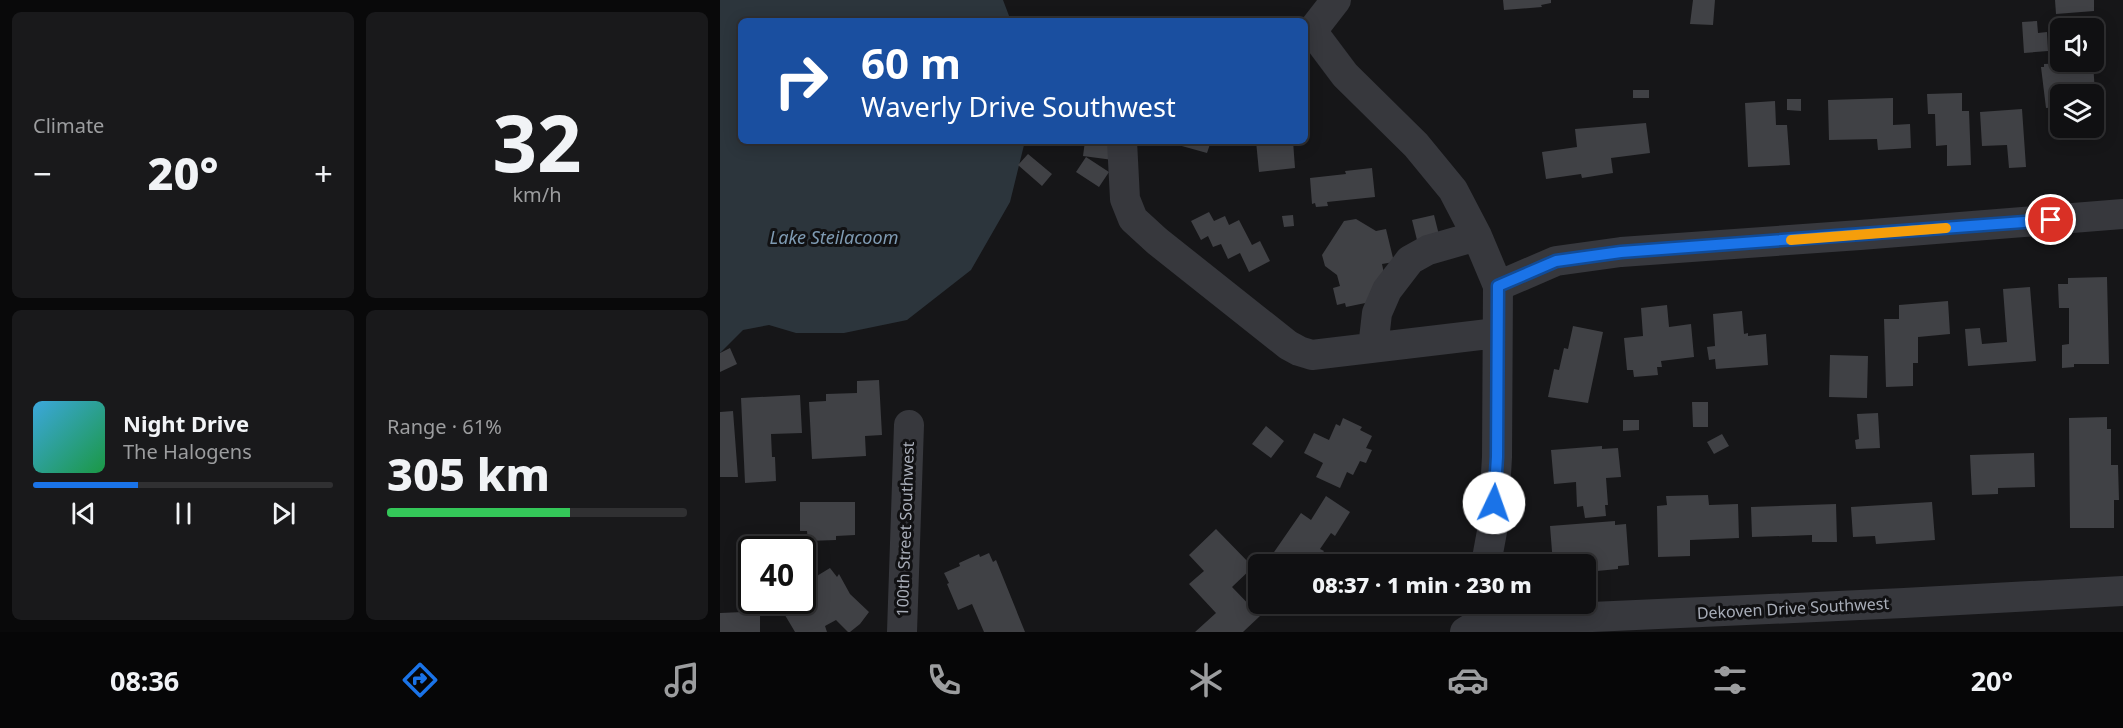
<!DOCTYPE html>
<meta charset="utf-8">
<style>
:root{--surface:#101012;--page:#19191b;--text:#f1f3f6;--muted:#9c9d9f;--line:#303032;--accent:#1a73e8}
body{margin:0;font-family:"Noto Sans",sans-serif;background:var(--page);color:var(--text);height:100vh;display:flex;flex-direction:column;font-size:22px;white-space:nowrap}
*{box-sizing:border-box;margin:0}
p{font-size:20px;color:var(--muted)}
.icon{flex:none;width:33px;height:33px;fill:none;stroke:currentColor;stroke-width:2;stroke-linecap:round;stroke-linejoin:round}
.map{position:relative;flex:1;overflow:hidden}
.details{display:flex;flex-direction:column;gap:12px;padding:12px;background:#09090a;width:720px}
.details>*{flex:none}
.banner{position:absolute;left:18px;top:18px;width:570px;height:126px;border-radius:9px;box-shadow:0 3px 15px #0003,0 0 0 2px var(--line);background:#1a4fa0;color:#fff;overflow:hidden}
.fabs{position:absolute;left:1330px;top:18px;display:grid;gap:12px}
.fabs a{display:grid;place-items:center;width:54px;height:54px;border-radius:9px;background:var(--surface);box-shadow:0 3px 15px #0003,0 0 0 2px var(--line);font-size:30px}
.speed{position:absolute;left:18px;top:536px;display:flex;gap:12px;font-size:30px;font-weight:700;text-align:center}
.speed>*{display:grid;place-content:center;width:78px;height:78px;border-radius:50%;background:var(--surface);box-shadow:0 3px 15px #0003,0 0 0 2px var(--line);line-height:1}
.speed .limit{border:3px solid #111;border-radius:9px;background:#fff;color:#111}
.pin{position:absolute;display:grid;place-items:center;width:51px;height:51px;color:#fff;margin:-26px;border:3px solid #fff;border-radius:50%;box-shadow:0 2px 6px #0007}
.me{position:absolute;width:66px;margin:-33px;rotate:3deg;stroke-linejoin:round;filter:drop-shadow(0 0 4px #0008)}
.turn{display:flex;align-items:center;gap:21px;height:126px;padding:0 24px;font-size:27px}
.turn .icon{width:78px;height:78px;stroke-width:2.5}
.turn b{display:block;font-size:42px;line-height:51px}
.big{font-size:45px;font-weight:800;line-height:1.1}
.details .widget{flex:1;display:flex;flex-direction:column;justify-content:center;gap:9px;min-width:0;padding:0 21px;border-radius:9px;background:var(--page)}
.details .dial{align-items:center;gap:0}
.dial b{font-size:78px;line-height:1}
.song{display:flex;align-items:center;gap:18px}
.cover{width:72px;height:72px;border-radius:9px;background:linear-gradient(135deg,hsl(200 70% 55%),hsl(140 70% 35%))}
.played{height:6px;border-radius:3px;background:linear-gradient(90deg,var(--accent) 35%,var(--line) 35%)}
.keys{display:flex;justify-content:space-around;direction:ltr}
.heat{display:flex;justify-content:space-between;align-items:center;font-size:33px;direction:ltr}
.charge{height:9px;border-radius:4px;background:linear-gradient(90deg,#34c759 61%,var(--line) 0)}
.details .tiles{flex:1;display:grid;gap:12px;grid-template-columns:repeat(2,1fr)}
.trip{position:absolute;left:528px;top:554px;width:348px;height:60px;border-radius:9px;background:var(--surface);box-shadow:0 3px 15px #0003,0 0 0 2px var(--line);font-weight:800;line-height:60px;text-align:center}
.menu{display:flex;height:96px;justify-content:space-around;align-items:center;background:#060607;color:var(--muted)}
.menu .icon{width:42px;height:42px}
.menu .current{color:var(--accent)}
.menu b{font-size:27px;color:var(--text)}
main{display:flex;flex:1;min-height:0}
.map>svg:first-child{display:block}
</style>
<main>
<section class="details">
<div class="tiles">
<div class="widget"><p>Climate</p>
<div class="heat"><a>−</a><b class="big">20°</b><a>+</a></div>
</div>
<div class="widget dial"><b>32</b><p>km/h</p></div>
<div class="widget">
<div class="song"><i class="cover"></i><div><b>Night Drive</b><p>The Halogens</p></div></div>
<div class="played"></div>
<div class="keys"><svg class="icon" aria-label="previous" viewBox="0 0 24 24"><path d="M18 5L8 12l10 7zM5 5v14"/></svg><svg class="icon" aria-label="pause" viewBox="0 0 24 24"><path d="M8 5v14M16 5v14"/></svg><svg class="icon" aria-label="next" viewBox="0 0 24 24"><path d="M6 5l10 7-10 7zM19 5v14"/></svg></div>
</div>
<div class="widget"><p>Range · 61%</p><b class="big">305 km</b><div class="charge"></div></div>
</div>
</section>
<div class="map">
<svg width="1403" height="632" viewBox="0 0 1403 632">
<rect width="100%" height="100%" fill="#161618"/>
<path fill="#2c353c" d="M0,0h283l8,21h-270v120h284l-15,61 -39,68 -64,50 -63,13h-48l-27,-8 -26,5 -23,23z"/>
<path fill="#404145" d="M783,0h48v3l-10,2 1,2 -38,3z
M973,0h22l-2,25 -23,-1z
M1335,0h39v11l-38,3z
M1317,21l1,12 9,-1 1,19 -24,2 -2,-31z
M1373,62l2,31 -3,1h-31v13l-15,1 -5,-41h3v-3z
M913,90h16v8h-16z
M1242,93v18h7l2,54 -24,1v-21l-11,1 -1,-32h-7l-1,-20z
M1173,98v27l17,-1 1,24 -33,2 -1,-11 -48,1 -1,-40z
M1067,99h14v12l-14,-1z
M1055,101l1,24h11l3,40 -42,2 -3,-64z
M1302,109l4,58 -17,1 -2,-23 -25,1 -2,-34z
M926,123l4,30 -39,5 2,15 -31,5 -1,-4 -35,5 -4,-27 35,-5 -2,-18z
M365,141h30l-2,19 -30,-4z
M452,141h39l-4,12 -36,-10z
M536,141h37l2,27 -36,4z
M308,154l24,20 -10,12 -24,-21z
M366,157l23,15 -10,15 -23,-15z
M652,168l3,29 -48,5 1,4 -12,1 -1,-4 -3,1 -2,-26 36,-4 -1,-3z
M489,212l5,9 11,-5 4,9 10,-5 13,25 8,-4 10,20 -21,11 -9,-19 -12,6 -7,-15 -8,3 -5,-11 -7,4 -10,-19z
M573,215l1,11 -10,1 -2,-11z
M714,215l6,24 -22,5 -6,-24z
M636,219l20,12 10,-2 8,33 -12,2 5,23 -12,14 -29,6 -1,-4 -8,2 -4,-17 7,-2 -3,-11 -12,-9 -3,-11 22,-34z
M1387,277l2,87h-35v3l-12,1v-23l7,-1v-36h-10l-1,-24h10v-6z
M1310,287l6,74 -68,5 -3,-37 15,-1 2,16 25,-2 -4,-53z
M1228,301l2,33 -32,3v26h-5v23l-27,1 -2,-68h15v-14z
M947,305l2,22 22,-3 3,33 -33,4 1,6h-5l1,8 -24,2 -1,-7h-6l-3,-32 19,-2 -2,-28z
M1022,311l2,23 4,-1v3l18,-2 2,31 -52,4 -1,-10 -6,1 -2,-13 8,-1 -2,-32z
M853,326l30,6 -15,71 -40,-6 6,-28 5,1 5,-22 4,1z
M10,348l7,16 -17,8v-19z
M1110,355l38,1 -1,42 -38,-1z
M159,380l3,55 -17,1 1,20 -54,3 -3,-57 17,-1v-7l31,-1v-12z
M80,395l2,38 -31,1 1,23h3l1,24 -31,2 -4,-85z
M972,402h16v25h-15z
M13,411l5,66h-18v-65z
M1158,413l2,35 -24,1 -1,-9 4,-1 -2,-25z
M1387,417v12h4v36h7l1,35h-5v28h-44l-1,-110z
M623,418l19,9 -2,3 12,6 -6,12 6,2 -6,13 -6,-2 -7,14 -6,-3 -7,16 -24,-11 7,-14 -19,-10 10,-20 15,7 7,-16 4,2z
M903,420h16v10l-16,1z
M546,426l18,15 -13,17 -19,-14z
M1002,434l7,12 -15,8 -7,-12z
M882,446v3l16,-1 3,29 -15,1 2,27h-3l1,11 -21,2 -2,-12 -6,1 -1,-25 -22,2 -3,-34z
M1314,453l1,34 -37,1v6l-26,1 -2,-40z
M988,495l1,10 29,-1 1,34 -49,2v16l-32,1 -1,-51 10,-1 -1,-9z
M606,496l24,16 -15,24 -4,-3 -11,16 4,2 -9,13h-29l-14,-9 29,-42 10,7z
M80,502h55v33l-19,1v4l-28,1 -1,-10h-7z
M1212,502l3,38 -59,4 -1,-8 -22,1 -2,-30z
M1116,504l1,38h-25v-7l-60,2 -1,-30z
M895,521v4l11,-1 3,41 -11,1v3l-32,3v-8h-33l-3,-38z
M496,529l37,38 -21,20 28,29 -17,16h-48l21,-19 -27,-29 15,-13 -15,-16z
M269,553l4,9 3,-2 29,72h-41l-12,-28 -14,6 -11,-26 2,-1 -5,-10 16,-7 -1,-3 20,-9 1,3z
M110,568l7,9 2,-3 11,20 19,18 -9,12 -10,8h-2l-12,-12 -11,6 2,6h-32l-13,-22 3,-1 -5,-9h22v-15z
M40,603v29h-40v-19l23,-1v-8z"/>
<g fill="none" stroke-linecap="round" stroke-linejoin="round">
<path stroke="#37383d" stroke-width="30" d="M616,0l-24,31 33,44 71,70 37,45 24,46 21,50 -1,171 -4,69 -7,38
M402,141l3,58 8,20 24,22 131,104 11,6 13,4 185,-22
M778,286l58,-25 65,-9 239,-17 263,-21
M653,348l4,-35 10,-23 23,-30 18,-10 49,-14
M182,632l7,-207
M745,632l16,-10 423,-19 219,-12"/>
</g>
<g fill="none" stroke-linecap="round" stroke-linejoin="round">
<g stroke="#114b97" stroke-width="15">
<path id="route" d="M774,503l3,-46 1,-171 58,-25 65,-9 430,-32"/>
</g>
<use href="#route" stroke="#1a73e8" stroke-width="10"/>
<path stroke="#f59e0b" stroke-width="10" d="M1071,240l155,-12"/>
</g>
<g text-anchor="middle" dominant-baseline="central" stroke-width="6" stroke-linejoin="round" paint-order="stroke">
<g font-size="16" fill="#a8adb8" stroke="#111113">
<text transform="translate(185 529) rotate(-88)">100th Street Southwest</text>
<text transform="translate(1073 608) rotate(-3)">Dekoven Drive Southwest</text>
</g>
<g font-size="18" font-style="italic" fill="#7f9bb3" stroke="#111113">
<text x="114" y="237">Lake Steilacoom</text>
</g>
</g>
</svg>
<div class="fabs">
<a><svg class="icon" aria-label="sound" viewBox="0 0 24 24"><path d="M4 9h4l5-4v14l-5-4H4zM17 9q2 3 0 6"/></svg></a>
<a><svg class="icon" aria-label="layers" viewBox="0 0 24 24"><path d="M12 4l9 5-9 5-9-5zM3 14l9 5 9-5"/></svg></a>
</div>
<div class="speed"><div class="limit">40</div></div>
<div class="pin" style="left:1331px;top:220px;background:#d93025"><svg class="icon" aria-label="arrive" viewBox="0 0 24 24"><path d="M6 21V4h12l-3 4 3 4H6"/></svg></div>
<svg class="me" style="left:774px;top:503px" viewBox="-20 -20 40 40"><circle r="19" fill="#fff"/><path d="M0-13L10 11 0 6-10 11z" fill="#1a73e8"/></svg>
<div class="trip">08:37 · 1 min · 230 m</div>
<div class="banner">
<div class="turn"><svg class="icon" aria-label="right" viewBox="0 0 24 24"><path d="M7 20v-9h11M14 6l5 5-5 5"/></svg><div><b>60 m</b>Waverly Drive Southwest</div></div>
</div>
</div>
</main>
<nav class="menu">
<b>08:36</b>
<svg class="icon current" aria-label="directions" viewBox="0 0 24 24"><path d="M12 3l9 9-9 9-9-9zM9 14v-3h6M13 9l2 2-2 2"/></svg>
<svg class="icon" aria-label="music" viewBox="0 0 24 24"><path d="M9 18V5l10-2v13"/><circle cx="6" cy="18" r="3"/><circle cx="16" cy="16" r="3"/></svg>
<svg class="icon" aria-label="phone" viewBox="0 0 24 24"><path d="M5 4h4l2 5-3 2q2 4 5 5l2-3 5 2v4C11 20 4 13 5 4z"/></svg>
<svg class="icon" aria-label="climate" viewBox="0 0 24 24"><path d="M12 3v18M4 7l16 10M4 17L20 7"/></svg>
<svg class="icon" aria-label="car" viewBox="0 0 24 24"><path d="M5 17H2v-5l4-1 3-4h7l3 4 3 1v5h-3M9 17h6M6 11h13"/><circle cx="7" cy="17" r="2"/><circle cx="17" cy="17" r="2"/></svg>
<svg class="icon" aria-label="filters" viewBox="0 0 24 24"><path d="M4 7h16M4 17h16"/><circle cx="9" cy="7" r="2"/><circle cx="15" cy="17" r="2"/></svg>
<b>20°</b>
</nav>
